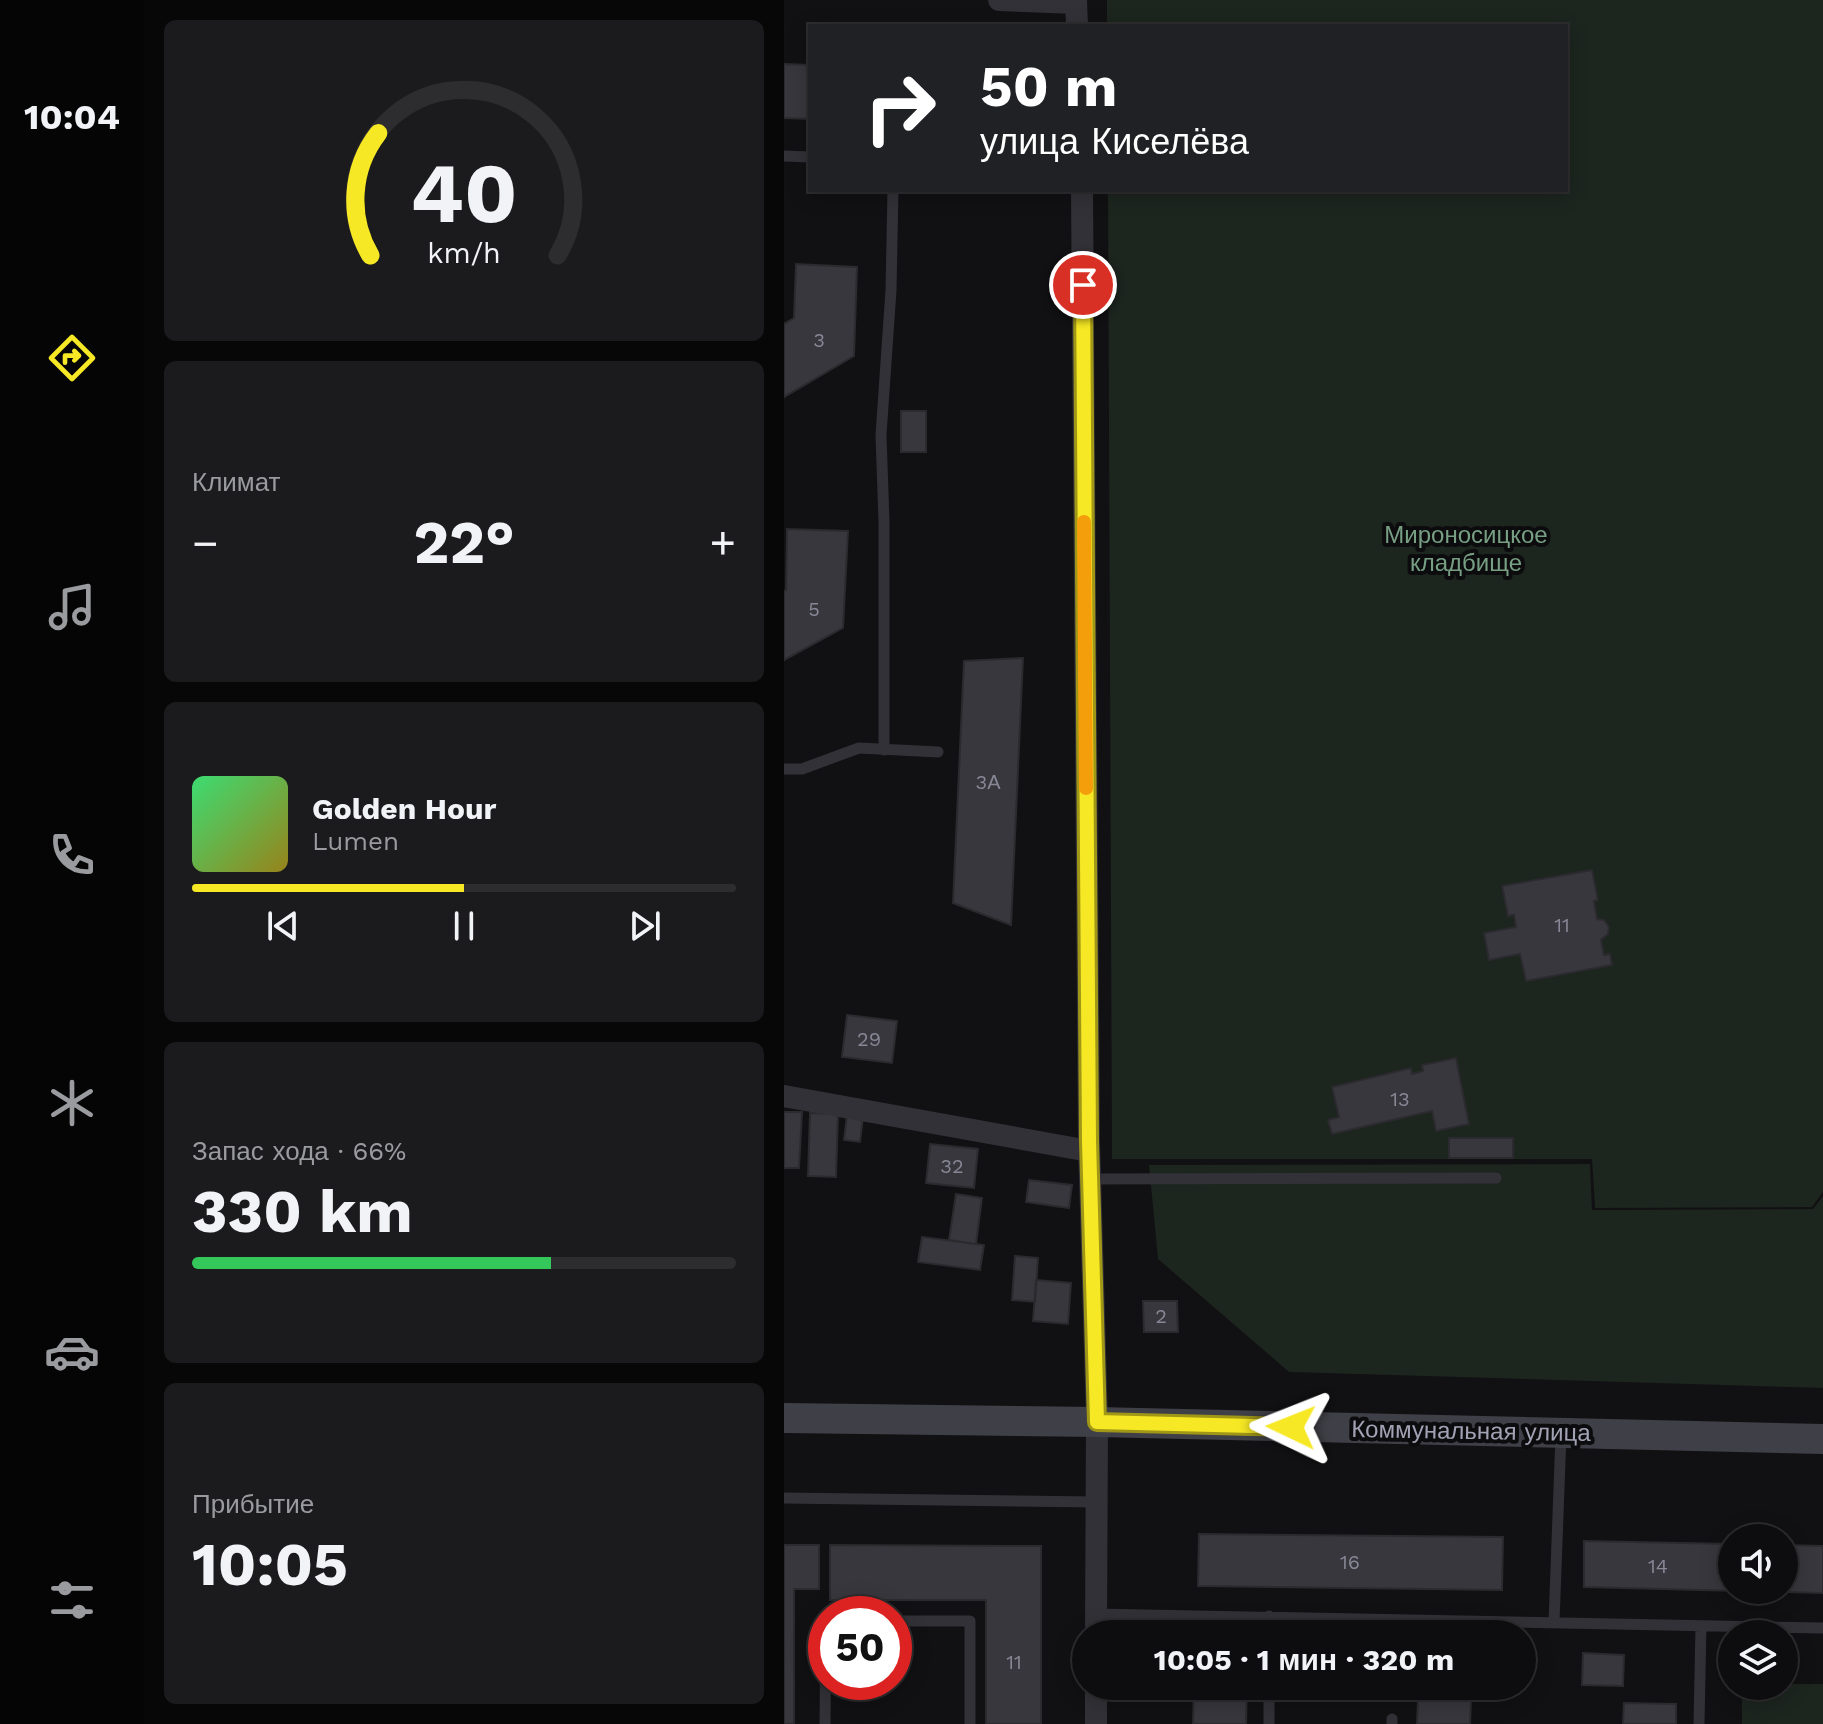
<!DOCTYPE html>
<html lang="ru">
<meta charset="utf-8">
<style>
:root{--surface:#0d0c0e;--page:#1b1a1c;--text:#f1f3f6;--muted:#9a9b9e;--line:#2d2c2e;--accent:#f6e824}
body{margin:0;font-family:"Work Sans",sans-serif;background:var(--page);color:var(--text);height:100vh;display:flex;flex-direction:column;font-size:30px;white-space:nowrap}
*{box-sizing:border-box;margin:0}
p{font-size:26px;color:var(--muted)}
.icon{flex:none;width:44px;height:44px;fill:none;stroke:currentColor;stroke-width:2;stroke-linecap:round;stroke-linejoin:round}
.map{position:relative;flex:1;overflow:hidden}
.details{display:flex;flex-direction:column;gap:20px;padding:20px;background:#070708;width:640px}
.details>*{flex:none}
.hud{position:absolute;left:24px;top:24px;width:760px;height:168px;border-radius:0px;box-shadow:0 4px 20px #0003,0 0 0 2px var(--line);background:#202124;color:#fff;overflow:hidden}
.fabs{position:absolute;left:934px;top:1524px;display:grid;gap:16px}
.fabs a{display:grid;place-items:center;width:80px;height:80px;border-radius:50%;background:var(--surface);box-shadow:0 4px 20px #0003,0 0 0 2px var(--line);font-size:40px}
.speed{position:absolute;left:24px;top:1596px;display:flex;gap:16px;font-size:40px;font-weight:700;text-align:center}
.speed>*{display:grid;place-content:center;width:104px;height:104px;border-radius:50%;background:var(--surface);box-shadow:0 4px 20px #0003,0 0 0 2px var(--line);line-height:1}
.speed .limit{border:12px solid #d22;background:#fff;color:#111}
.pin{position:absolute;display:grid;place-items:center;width:68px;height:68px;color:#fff;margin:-34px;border:4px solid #fff;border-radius:50%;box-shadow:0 2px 8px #0007}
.me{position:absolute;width:88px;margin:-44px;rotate:272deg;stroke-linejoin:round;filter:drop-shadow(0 0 6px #0008)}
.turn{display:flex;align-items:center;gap:28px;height:168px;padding:0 40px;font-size:36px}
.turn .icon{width:104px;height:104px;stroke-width:2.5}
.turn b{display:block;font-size:56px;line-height:68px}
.big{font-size:60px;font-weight:700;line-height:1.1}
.details .card{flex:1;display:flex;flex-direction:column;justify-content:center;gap:12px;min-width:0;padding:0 28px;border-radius:12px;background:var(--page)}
.details .dial{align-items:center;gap:0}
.dial svg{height:208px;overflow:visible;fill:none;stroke:var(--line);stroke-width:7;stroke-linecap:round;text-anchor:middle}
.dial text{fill:var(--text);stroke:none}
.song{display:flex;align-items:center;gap:24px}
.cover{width:96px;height:96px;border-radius:12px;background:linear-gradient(135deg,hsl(140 70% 55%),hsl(50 70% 35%))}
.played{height:8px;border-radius:4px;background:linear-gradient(90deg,var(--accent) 50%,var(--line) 50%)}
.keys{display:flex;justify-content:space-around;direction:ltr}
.heat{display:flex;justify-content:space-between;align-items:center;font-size:44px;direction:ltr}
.charge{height:12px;border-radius:6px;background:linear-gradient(90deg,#34c759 66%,var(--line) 0)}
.trip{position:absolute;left:288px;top:1620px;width:464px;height:80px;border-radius:40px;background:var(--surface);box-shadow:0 4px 20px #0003,0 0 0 2px var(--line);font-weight:700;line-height:80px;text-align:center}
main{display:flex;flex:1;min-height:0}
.menu{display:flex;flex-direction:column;width:144px;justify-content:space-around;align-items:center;background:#050506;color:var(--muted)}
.menu .icon{width:56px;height:56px}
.menu .current{color:var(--accent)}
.menu b{font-size:36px;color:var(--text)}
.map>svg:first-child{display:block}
</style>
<main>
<nav class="menu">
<b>10:04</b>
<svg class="icon current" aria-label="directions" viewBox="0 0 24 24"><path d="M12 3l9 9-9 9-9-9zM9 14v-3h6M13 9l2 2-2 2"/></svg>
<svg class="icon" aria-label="music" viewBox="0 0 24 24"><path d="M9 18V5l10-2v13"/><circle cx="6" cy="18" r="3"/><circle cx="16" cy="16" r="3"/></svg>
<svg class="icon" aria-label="phone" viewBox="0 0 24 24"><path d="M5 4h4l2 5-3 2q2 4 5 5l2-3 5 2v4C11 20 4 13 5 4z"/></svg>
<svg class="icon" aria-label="climate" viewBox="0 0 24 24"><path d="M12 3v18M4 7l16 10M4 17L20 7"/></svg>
<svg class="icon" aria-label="car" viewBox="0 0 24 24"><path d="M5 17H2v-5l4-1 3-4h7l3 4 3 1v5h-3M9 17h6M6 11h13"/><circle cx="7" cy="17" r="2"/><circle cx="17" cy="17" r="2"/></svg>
<svg class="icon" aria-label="filters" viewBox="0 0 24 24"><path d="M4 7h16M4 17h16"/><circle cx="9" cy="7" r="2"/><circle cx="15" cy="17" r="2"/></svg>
</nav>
<section class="details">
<div class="card dial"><svg viewBox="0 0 100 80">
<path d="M14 69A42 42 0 1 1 86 69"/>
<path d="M14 69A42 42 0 0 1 17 22" stroke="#f6e824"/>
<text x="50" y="56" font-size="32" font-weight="700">40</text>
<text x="50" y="72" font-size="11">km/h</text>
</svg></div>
<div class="card"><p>Климат</p>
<div class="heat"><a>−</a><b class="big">22°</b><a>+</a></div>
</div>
<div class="card">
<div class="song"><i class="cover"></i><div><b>Golden Hour</b><p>Lumen</p></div></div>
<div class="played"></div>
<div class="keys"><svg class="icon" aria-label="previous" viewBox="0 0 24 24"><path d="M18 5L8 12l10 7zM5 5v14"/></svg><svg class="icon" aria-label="pause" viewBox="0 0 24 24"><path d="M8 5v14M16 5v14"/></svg><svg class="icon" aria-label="next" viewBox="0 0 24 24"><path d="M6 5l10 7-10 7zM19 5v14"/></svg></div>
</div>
<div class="card"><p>Запас хода · 66%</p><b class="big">330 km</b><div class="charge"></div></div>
<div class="card"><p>Прибытие</p><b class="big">10:05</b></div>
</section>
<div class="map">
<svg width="1039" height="1724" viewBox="0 0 1039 1724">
<rect width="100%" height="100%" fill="#111012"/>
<path fill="#1d251f" d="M323,0h716v1192l-11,15 -217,1 -3,-49h-480l-4,-969h458v-164h-459z
M806,1164l2,46 221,-1 10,-13v192l-534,-16 -131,-113 -9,-94z
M1000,1684h39v40h-81v-38h42z"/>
<path fill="#38373d" stroke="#2b2a2e" stroke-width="2" d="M0,64l26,1v54l-26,-1z
M12,264l61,3 -3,89 -70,41v-73l10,-6z
M117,411h25v41h-25z
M3,529l61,2 -5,97 -59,32v-69l2,-1z
M239,658l-12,267 -58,-22 11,-242z
M808,870l6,30 -4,1 3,18 7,1 5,7 -1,7 -7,6 3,15 6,-1 2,11 -86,16 -6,-27 -31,6 -5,-27 32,-6 -2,-12 -6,1 -6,-30z
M63,1015l50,6 -5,42 -50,-6z
M672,1058l13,66 -33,7 -4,-20 -100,23 -4,-14 11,-3 -7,-30 79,-19 1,6 11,-3 -1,-6z
M0,1112h18l-3,56h-15z
M26,1113l28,1 -2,63 -28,-1z
M63,1115l16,2 -3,25 -16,-2z
M665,1138h64v20h-64z
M146,1144l48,5 -4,39 -48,-5z
M245,1180l43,5 -3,23 -43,-6z
M172,1194l26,4 -6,46 -27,-4z
M138,1237l62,8 -4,25 -62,-8z
M231,1256l23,2 -3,44 -23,-2z
M252,1280l35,3 -3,41 -35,-3z
M359,1301h34l1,31h-34z
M415,1534l304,3 -1,53 -304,-4z
M800,1541l148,3v46h52v-45l39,1v47l-239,-6z
M0,1545h35v44h-25v135h-10z
M46,1545l211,1v178h-55v-124h-156z
M410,1626l54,1 -1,7h-53z
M799,1653l41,2 -1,31 -41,-1z
M410,1686h53l-1,38h-53z
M634,1698l53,2 -1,24h-53z
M840,1703l52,1v20h-53z"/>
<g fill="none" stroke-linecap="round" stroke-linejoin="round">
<path stroke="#323137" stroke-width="11" d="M0,156l26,1
M100,750v-228l-3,-87 10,-145 2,-100
M0,769h18l57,-21 79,4
M307,1179l405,-1
M0,1498l312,4
M312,1614l727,14
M485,1616v18
M110,1621h76v103
M770,1622l7,-187
M485,1686v38
M41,1724l1,-103
M608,1724v-5
M915,1724l2,-98"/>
<path stroke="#323137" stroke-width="22" d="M215,0l77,3
M292,0l1,26
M298,190l7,951 8,281 -1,212
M0,1096l305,55
M312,1724v-38"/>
<path stroke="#3f3f47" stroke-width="30" d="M0,1418l313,4 726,17"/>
</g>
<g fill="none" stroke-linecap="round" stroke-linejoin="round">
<g stroke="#a09717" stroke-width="20">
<path id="route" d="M299,285l6,856 8,281 194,5"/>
</g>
<use href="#route" stroke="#f6e824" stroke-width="14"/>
<path stroke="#f59e0b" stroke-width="14" d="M300,522l2,266"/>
</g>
<g text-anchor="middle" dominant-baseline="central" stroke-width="8" stroke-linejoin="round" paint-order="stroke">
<g font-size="20" fill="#878796">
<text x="35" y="340">3</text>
<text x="30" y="609">5</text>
<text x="204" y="782">3А</text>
<text x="778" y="925">11</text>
<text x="85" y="1039">29</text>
<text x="616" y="1099">13</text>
<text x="168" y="1166">32</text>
<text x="377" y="1316">2</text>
<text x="566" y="1562">16</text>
<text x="874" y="1566">14</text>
<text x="230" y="1662">11</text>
</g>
<g font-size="24" fill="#779f84" stroke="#0c0b0d">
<text x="682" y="535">Мироносицкое<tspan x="682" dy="28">кладбище</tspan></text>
</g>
<g font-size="24" fill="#a1a2b3" stroke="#0c0b0d">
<text transform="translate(687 1431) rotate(1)">Коммунальная улица</text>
</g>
</g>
</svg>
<div class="fabs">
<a><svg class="icon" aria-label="sound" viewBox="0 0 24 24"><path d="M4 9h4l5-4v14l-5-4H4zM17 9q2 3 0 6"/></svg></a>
<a><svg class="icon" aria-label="layers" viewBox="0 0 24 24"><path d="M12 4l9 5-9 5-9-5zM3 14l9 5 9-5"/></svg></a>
</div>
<div class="speed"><div class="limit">50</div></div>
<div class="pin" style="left:299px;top:285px;background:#d93025"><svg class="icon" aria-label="arrive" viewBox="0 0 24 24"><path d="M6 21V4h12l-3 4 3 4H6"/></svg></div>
<svg class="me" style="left:507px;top:1427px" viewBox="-20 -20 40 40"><path d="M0-17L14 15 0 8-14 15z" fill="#f6e824" stroke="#fff" stroke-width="4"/></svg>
<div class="trip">10:05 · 1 мин · 320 m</div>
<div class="hud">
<div class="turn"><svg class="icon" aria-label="right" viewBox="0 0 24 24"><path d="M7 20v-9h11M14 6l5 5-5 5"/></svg><div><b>50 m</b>улица Киселёва</div></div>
</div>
</div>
</main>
